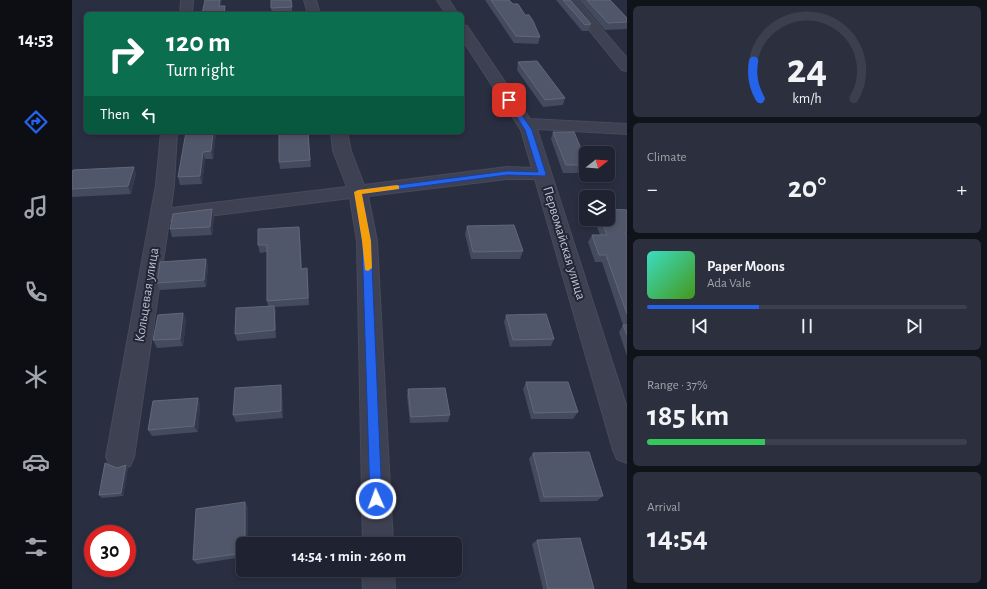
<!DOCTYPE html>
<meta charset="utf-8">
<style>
:root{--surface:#1f2231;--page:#2c2f3d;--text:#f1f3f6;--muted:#a1a4ab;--line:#3c3f4d;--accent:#2563eb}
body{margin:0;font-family:"Alegreya Sans",sans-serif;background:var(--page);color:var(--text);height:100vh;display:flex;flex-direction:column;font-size:15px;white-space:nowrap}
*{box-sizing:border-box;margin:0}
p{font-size:13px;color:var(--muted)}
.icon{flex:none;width:22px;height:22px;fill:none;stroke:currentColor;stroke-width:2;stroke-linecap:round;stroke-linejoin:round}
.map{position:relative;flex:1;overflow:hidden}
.details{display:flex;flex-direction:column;gap:6px;padding:6px;background:#11131b;width:360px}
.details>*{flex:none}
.banner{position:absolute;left:12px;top:12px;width:380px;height:122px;border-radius:6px;box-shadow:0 2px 6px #0003,0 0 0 1px var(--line);background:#0b6e4f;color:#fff;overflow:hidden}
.needle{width:26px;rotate:73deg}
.controls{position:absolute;left:507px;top:146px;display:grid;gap:8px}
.controls a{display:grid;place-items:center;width:36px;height:36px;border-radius:6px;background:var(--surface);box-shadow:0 2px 6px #0003,0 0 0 1px var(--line);font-size:20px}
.speed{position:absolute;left:12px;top:525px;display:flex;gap:8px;font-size:20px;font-weight:700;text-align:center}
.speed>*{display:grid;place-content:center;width:52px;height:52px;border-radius:50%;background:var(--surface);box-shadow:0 2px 6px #0003,0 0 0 1px var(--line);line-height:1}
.speed .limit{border:6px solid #d22;background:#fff;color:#111}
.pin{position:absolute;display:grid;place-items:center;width:34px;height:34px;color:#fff;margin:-17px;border-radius:8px;box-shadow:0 2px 6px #0006}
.me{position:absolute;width:44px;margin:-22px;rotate:358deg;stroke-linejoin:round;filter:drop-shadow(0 0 3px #0008)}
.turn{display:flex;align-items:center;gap:14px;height:84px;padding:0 16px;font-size:18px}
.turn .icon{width:52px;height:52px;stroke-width:2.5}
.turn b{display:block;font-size:28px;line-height:34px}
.then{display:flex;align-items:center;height:38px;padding:0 16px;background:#0003;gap:8px;font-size:15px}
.big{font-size:30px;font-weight:700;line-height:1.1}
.details .tile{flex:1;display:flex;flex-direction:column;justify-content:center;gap:6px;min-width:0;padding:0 14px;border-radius:6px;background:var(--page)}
.details .dial{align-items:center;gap:0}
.dial svg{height:104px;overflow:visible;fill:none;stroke:var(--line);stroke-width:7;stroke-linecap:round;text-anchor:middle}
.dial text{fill:var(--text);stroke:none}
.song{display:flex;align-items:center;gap:12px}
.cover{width:48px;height:48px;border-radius:6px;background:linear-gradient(135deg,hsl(170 70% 55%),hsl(100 70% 35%))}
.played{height:4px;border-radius:2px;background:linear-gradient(90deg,var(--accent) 35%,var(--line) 35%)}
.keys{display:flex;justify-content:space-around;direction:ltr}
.heat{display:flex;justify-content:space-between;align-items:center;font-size:22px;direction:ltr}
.charge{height:6px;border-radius:3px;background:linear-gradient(90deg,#34c759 37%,var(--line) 0)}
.trip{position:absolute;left:164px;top:537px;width:226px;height:40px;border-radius:6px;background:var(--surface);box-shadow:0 2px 6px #0003,0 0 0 1px var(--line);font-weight:700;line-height:40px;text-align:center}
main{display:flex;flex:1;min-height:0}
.tabs{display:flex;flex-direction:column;width:72px;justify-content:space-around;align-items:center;background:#0c0e14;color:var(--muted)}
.tabs .icon{width:28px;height:28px}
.tabs .on{color:var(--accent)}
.tabs b{font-size:18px;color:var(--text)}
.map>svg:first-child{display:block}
</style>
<main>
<nav class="tabs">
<b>14:53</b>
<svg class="icon on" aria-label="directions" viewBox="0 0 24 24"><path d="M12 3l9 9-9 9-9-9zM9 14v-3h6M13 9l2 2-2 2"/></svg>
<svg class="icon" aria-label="music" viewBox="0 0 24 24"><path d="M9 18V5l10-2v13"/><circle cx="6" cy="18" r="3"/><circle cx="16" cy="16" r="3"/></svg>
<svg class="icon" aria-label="phone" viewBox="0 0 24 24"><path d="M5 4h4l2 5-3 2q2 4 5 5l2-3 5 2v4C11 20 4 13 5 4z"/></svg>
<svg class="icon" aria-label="climate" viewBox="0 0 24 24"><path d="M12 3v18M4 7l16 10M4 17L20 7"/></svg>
<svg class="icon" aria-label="car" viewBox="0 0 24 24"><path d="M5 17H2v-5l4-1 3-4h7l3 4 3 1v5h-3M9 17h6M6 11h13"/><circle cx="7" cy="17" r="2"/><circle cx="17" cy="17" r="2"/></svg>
<svg class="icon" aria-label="filters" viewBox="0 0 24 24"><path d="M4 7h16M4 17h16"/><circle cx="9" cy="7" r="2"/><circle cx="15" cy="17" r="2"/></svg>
</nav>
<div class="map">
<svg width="555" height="589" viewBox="0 0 555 589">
<rect width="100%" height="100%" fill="#292e41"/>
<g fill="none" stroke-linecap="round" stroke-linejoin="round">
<g stroke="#474a5a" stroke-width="2">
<path id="minor" d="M109,0h12l-1,14h-12z
M232,0h12l4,14h-12z
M365,0h12l9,14h-12z
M493,0h12l50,58v13l-5,-1z
M390,25l5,1 63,93 97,5v10l-90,-5 90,279v55l-10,-4 -4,-9 -78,-271h-28l-139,17 9,45 16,303h-30l-6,-303 -7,-43 -181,23 -35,236 -4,9 -10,4 -10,-4 -4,-9 50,-272 5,-53h16l-3,53 -3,23 176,-21 -14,-36 -2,-19h16l4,19 13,34 143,-18 25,1 -11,-38 -59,-91z
M290,570h32l1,19h-32z"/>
</g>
<use href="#minor" fill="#3d4151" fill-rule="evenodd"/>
</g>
<path fill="#454b5e" d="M220,0v12l-20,1 -1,-5z
M413,0h24l31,37 -2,7 -24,-1z
M484,0h14l21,24 -3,7h-6z
M507,0h31l17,18v11l-22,1z
M446,62l47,36 -2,7 -20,2 -26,-37z
M144,132l-3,27h-8l-3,25 -22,1 -2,-8z
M236,132l3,35 -31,2 -1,-7z
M481,132l33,28v11l-1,2h-22l-12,-34z
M62,167l2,7 -5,20 -59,3v-24z
M140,209l2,8 -2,18 -40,2 -2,-8z
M555,210v146l-8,-24 4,-7 -21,-63h-7l-7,-20 4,-7h8l-6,-16h14z
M395,226l56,25 -3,8h-49l-6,-25z
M228,234l2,35 6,7 1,29 -34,2 1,6v25l-39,3 -2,-7 33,-28 -1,-5v-49l-7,1 -2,-8z
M134,259l2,7 -2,21 -46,3 -3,-7z
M111,313l3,7 -3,26 -26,2 -4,-8z
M434,315l48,24 -3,7 -41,1 -6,-25z
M454,382l52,30 -5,7h-42l-8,-30z
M336,389l42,26 -2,7 -38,1 -3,-27z
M210,392l1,26 -47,4 -3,-7z
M126,398l2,6 -2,28 -46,4 -4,-6z
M461,453l70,43 -6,5 -57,1 -11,-43z
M45,468h11l-5,28 -21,2 -3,-3z
M173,502l3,6 -5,36v13l-46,7 -4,-4z
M465,540l57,49h-51l-11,-45z"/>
<path fill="#343a4e" d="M148,0h2l-2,11 -1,-5z
M153,6l1,5 -1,3h-1z
M141,132h3l-3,27 -2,-8z
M131,152l2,7 -3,25 -2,-8z
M62,167l2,7 -5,20 -3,-8z
M140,209l2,8 -2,18 -2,-8z
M134,259l2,7 -2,21 -2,-7z
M202,306l2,7v25l-1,-8z
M111,313l3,7 -3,26 -3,-7z
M209,385l1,7 1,26 -2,-7z
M126,398l2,6 -2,28 -4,-6z
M54,465l2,3 -5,28 -2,-3z
M173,502l3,6v36h-3z"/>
<path fill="#51576a" stroke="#626779" d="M133,0h15l-1,6h6l-1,8h-22z
M199,0h20l1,7 -21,1z
M419,0h18l4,4h5l7,11h4l4,6 7,16 -24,-1z
M491,0h7l21,24 -6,1z
M515,0h23l17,18v4l-19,1z
M465,61l28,37 -20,2 -27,-38z
M114,132h27l-2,19 -8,1 -3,24 -22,1z
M209,132h27l2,28 -31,2v-27h2z
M481,132h21l12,28v5h-20z
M62,167l-6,19 -56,3v-16l1,-3z
M140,209l-2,18 -40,2 3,-15z
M536,209l19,1v22h-2l2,4v78l-21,-59h-7l-7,-20h15l-6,-16h7z
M442,225l9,26 -50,1 -6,-26z
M227,227l2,42 6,-1 1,30 -41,3v-56h-9v-16z
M134,259l-2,21 -47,3 3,-21z
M202,306l1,24 -40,4 1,-26z
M111,313l-3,26 -27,1 5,-25z
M474,314l8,25 -41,1 -7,-25z
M551,325h4v10z
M454,382h42l10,30 -44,1z
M209,385v26l-48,4 2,-27z
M373,388l5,27 -39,2 -3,-28z
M126,398l-4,28 -46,4 5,-29z
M517,452l14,44 -59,1 -11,-44z
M33,463l12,5 9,-3 -5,28 -22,2z
M173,502v42h-2v9l-50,7 3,-51z
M508,538l14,51h-46l-11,-49z"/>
<path fill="#2563eb" stroke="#184099" d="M434,99h5l21,31 14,44 -1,2 -38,-1 -145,19 9,47 11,258 -1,4 -5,2 -4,-2 -2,-4 -8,-258 -8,-49 4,-2 149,-19 31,1 -13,-42 -19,-30z"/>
<path fill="#f59e0b" d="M325,185l2,1v3l-37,5 9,47 1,27 -4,3 -3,-1 -3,-29 -8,-49 4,-2z"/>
<g text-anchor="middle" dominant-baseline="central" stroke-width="4" stroke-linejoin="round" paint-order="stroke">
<g font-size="14" fill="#babdcb" stroke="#222636">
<text transform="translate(492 243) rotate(73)">Первомайская улица</text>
<text transform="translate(75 295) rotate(-81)">Кольцевая улица</text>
</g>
</g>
</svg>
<div class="controls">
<a><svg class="needle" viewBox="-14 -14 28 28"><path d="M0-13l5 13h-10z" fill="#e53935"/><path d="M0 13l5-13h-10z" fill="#a1a4ab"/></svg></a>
<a><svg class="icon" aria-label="layers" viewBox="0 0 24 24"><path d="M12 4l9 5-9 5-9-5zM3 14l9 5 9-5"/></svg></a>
</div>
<div class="speed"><div class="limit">30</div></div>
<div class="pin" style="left:437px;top:100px;background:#d93025"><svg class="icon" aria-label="arrive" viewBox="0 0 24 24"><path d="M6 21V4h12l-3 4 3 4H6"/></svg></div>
<svg class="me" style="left:304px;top:499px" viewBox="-20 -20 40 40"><circle r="17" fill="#2563eb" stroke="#fff" stroke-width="3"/><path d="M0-11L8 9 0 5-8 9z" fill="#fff"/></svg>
<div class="trip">14:54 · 1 min · 260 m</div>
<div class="banner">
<div class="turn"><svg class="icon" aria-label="right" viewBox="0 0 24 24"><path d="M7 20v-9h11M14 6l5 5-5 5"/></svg><div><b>120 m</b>Turn right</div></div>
<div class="then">Then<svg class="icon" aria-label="left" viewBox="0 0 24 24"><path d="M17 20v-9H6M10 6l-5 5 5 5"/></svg></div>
</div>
</div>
<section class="details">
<div class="tile dial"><svg viewBox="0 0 100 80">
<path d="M14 69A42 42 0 1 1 86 69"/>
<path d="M14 69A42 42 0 0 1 9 40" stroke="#2563eb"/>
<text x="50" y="56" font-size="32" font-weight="700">24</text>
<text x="50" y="72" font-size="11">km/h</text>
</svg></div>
<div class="tile"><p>Climate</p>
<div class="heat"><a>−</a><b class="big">20°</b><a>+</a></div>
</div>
<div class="tile">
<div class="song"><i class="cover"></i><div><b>Paper Moons</b><p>Ada Vale</p></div></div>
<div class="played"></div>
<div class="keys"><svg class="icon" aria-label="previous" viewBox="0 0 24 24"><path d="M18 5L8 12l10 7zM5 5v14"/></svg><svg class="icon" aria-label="pause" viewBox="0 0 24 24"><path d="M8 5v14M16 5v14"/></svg><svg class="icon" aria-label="next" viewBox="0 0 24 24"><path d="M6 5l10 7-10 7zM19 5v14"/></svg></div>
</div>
<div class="tile"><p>Range · 37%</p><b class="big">185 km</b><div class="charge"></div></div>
<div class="tile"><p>Arrival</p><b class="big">14:54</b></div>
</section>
</main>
